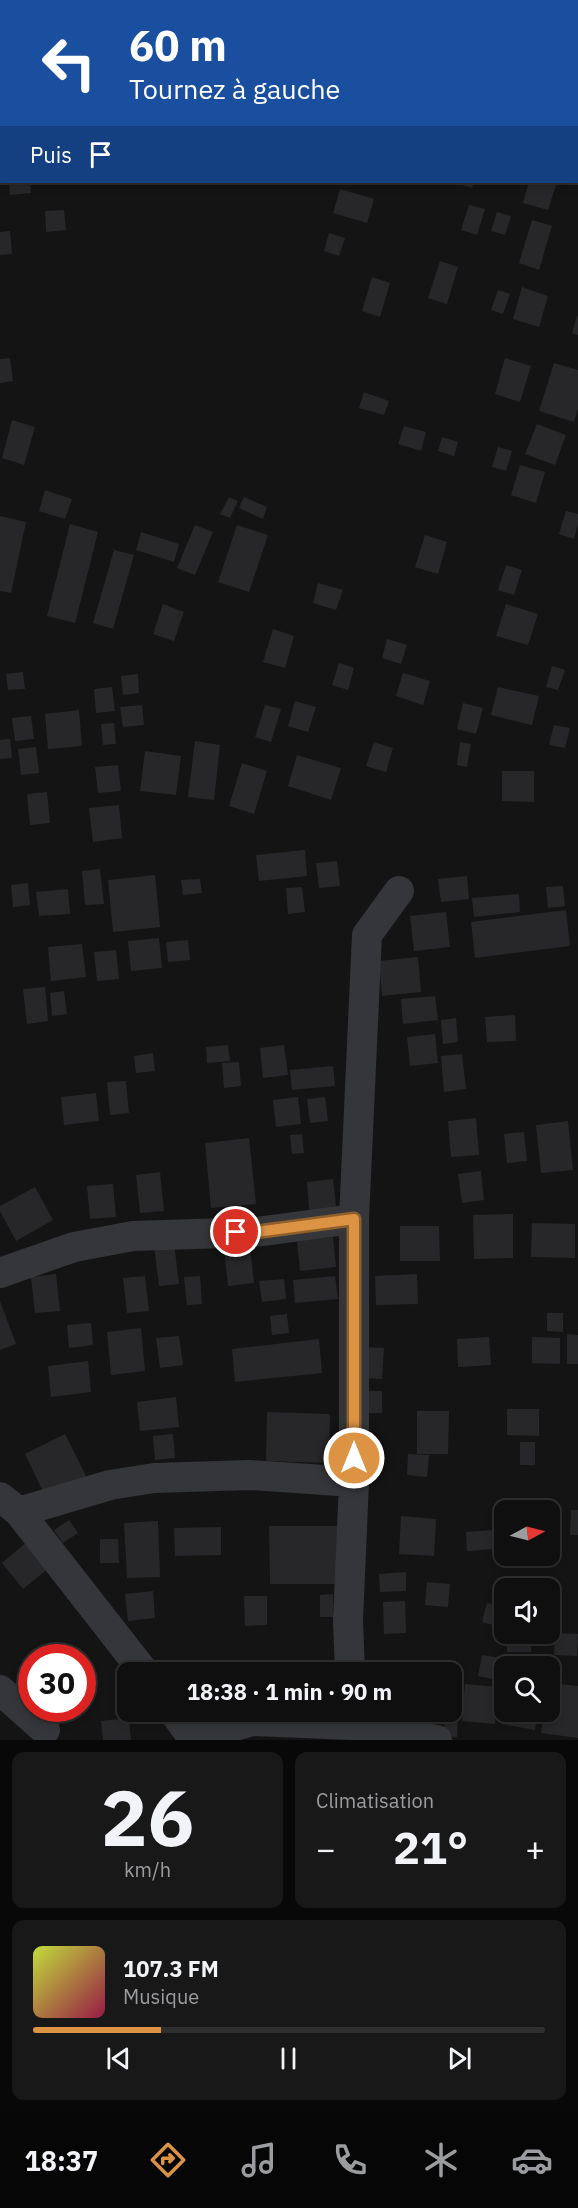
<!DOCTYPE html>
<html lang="fr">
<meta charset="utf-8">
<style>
:root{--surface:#0f0f10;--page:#181819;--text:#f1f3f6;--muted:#9b9c9f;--line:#2f2f30;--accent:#dd9344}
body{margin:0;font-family:"IBM Plex Sans",sans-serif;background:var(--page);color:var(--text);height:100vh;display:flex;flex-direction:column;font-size:22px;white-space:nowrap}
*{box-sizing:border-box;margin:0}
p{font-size:20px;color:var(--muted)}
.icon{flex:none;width:33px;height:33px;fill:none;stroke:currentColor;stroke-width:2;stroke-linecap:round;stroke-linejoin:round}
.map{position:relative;height:1740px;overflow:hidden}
.side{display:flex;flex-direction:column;gap:12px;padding:12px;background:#080809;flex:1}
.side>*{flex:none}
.top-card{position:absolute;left:0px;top:0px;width:579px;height:183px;box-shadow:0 3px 9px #0003,0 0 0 2px var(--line);background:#1a4fa0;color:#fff;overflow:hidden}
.needle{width:39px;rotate:83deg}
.tools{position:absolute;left:494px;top:1500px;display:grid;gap:12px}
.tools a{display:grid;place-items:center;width:66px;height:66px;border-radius:12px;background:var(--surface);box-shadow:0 3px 9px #0003,0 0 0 2px var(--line);font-size:30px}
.speed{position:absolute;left:18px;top:1644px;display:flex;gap:12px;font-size:30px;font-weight:700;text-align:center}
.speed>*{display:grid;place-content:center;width:78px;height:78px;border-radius:50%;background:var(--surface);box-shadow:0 3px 9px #0003,0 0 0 2px var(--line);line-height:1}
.speed .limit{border:9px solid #d22;background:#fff;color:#111}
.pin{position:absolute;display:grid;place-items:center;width:51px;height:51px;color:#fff;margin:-26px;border:3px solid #fff;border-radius:50%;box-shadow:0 2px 6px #0007}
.me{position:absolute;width:66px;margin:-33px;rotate:0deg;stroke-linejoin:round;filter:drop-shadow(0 0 4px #0008)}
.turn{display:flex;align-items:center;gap:21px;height:126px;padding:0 30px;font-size:27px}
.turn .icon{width:78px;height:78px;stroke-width:2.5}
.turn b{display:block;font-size:42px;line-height:51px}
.then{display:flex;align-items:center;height:57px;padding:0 30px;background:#0003;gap:12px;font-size:22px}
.big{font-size:45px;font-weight:700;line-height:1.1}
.side .tile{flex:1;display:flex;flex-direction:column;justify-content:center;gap:9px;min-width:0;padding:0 21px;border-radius:12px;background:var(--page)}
.side .dial{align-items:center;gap:0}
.dial b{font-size:78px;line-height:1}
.song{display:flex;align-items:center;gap:18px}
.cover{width:72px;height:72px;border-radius:9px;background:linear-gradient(135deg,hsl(70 70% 55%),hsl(340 70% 35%))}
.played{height:6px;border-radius:3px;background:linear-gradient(90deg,var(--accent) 25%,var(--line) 25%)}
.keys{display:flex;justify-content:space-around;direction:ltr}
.heat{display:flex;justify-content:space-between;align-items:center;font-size:33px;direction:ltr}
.side .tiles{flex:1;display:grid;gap:12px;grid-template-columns:1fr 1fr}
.tile:last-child{grid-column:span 2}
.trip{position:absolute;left:117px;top:1662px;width:345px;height:60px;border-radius:12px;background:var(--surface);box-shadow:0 3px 9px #0003,0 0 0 2px var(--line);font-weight:700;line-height:60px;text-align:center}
.menu{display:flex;height:96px;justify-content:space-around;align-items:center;background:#060606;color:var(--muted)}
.menu .icon{width:42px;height:42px}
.menu .selected{color:var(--accent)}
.menu b{font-size:27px;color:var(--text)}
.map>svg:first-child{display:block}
</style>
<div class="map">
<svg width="578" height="1740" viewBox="0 0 578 1740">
<rect width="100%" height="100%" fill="#141415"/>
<path fill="#272729" d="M9,182h21l1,11 -21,2z
M452,182h22l-2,6z
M529,182h28l-9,28 -25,-7z
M340,189l34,10 -7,24 -34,-10z
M469,205l16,4 -8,26 -16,-5z
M64,210l2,20 -20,2 -1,-21z
M497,212l14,4 -6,19 -14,-4z
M532,220l20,6 -13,44 -20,-7z
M10,231l2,23 -12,1v-23z
M329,233l16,5 -6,18 -15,-5z
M440,261l18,6 -11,37 -19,-6z
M372,277l18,6 -10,34 -18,-6z
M522,287l26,9 -9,31 -26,-8z
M498,290l12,4 -7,20 -12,-4z
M577,316h1v19l-6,-2z
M10,358l3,23 -13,2v-24z
M505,358l26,8 -11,36 -25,-8z
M554,363l24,7v38l-4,14 -35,-11z
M364,392l25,9 -5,14 -25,-7z
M12,420l23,7 -11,38 -22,-7z
M537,424l29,11 -11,30 -30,-11z
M404,426l22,6 -5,19 -23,-7z
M442,437l16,5 -4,14 -16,-5z
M498,447l14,4 -6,20 -14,-4z
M520,465l25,7 -9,31 -25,-8z
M45,490l27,9 -7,20 -26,-8z
M229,497l9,4 -8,17 -10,-4z
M244,497l23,10 -4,12 -24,-11z
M566,511l12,3v10l-4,15 -15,-5z
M0,516l26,6 -15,71 -11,-2z
M70,524l28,8 -23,91 -28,-7z
M195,525l18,7 -18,43 -18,-7z
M237,525l31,10 -19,57 -31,-10z
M141,532l38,12 -5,18 -38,-12z
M425,535l22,7 -9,32 -23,-7z
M114,550l20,5 -21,74 -20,-6z
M506,565l16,5 -8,25 -16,-5z
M318,583l25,7 -7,20 -23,-7z
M163,604l21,8 -10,29 -21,-7z
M506,604l32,10 -10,31 -32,-9z
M273,629l21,7 -9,32 -22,-6z
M387,639l20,6 -6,19 -19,-6z
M339,663l15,5 -6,22 -16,-5z
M552,666l13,4 -7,20 -12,-3z
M23,672l2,17 -17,1 -2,-16z
M403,673l27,8 -7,24 -27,-9z
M138,674l1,19 -16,2 -2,-19z
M112,687l3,24 -19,2 -2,-24z
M498,687l41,9 -7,29 -41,-10z
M295,701l21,6 -8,25 -20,-6z
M463,703l20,5 -7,26 -19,-5z
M142,705l2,20 -21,2 -3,-20z
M265,705l16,4 -10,33 -16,-5z
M79,710l3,36 -34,3 -3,-35z
M31,716l3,23 -19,2 -3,-23z
M114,723l2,21 -13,1 -2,-21z
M554,725l16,3 -5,20 -16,-3z
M10,739l2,19 -12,1v-19z
M195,741l25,4 -6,55 -26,-3z
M374,742l19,6 -7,24 -20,-6z
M460,742l11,2 -4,23 -10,-2z
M36,747l3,26 -18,2 -3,-26z
M145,751l36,5 -5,39 -36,-4z
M297,755l44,13 -10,32 -43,-14z
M242,763l25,8 -13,43 -25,-8z
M118,765l3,26 -23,2 -3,-26z
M502,771h32v31l-32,-1z
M47,792l3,31 -20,2 -3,-31z
M119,805l3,33 -29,4 -4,-34z
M305,850l2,26 -48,5 -3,-26z
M337,861l3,25 -21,2 -3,-25z
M100,869l4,35 -19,1 -3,-34z
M155,875l5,52 -47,5 -5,-52z
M467,876l2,23 -28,3 -3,-23z
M200,879l2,14 -19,2 -2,-15z
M28,883l2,22 -17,2 -2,-22z
M563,886l2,20 -17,2 -2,-21z
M302,887l3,25 -17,2 -2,-26z
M68,889l2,25 -31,2 -3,-24z
M519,894l1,18 -46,5 -2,-19z
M566,910l4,36 -95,12 -4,-36z
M446,912l4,35 -36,4 -4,-35z
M159,938l3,30 -31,3 -3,-30z
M188,940l2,20 -22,2 -2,-20z
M82,944l4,33 -35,4 -3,-34z
M116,950l3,29 -22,2 -3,-29z
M418,957l3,35 -39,4 -3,-35z
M45,987l3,34 -21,3 -4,-35z
M64,991l3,23 -15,2 -2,-23z
M435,996l3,24 -35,4 -2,-25z
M515,1015l1,26 -29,1 -2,-25z
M456,1018l2,24 -15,2 -2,-24z
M435,1034l3,29 -28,3 -3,-29z
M228,1045l2,16 -23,2 -1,-16z
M284,1045l4,30 -25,3 -3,-30z
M153,1053l2,18 -19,2 -2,-17z
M462,1054l4,35 -22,3 -3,-36z
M239,1062l2,24 -17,2 -2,-25z
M333,1066l2,20 -43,4 -2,-20z
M126,1081l3,32 -19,2 -3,-33z
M96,1093l3,28 -35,4 -3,-28z
M298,1097l3,27 -25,3 -3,-27z
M325,1097l3,24 -18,2 -3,-24z
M476,1118l3,37 -28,2 -3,-36z
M568,1121l5,49 -32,3 -5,-48z
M524,1132l3,29 -20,2 -3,-29z
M302,1134l2,19 -12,1 -2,-19z
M249,1138l7,66 -45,4 -6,-65z
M481,1171l3,29 -22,3 -4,-29z
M160,1172l4,39 -24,2 -4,-38z
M333,1179l4,36 -27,3 -3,-36z
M113,1184l3,33 -26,2 -3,-33z
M35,1187l18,33 -37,21 -16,-30v-5z
M513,1214v44l-39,1 -1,-44z
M532,1223l43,1v34l-44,-1z
M400,1226h39l1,35h-40z
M249,1237l5,46 -26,3 -5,-46z
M333,1237l3,30 -36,4 -3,-30z
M174,1243l5,41 -20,2 -5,-41z
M56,1274l4,37 -25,2 -4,-36z
M417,1274l1,30 -42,1 -1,-29z
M145,1276l4,35 -22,2 -4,-35z
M200,1276l2,28 -15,1 -3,-28z
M335,1276l3,23 -43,4 -2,-23z
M284,1279l2,20 -24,3 -3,-21z
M0,1301l16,43 -16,6z
M547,1313h16v19l-16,-1z
M287,1314l2,19 -17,2 -2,-19z
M91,1323l2,22 -24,3 -2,-23z
M141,1328l4,43 -34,4 -4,-43z
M567,1334l11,1v29h-11z
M179,1336l4,29 -23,3 -4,-30z
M489,1337l2,28 -33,2 -1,-28z
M532,1337l28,1v26l-28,-1z
M319,1339l3,34 -87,9 -3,-33z
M363,1347l21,1 -2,31 -20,-1z
M88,1361l3,31 -40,5 -3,-31z
M366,1391h16v22h-15z
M176,1397l3,30 -39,4 -3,-29z
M507,1409h32v27l-32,-1z
M417,1411h32l-1,43h-31z
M267,1412l63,2 -1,49 -63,-2z
M65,1434l22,44 -41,20 -21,-44z
M173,1434l2,24 -20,2 -2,-24z
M520,1442h15v23h-15z
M408,1454l21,1 -2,22 -20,-2z
M571,1510h7v25h-8z
M401,1516l35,3 -2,37 -35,-2z
M69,1520l9,13 -15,10 -9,-13z
M158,1521l2,56 -33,1 -3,-55z
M269,1526h76v58h-75z
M221,1527v28l-46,1 -1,-28z
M494,1530l1,19 -28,2 -1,-19z
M100,1539h18l1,24h-19z
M28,1541l21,27 -26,21 -21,-26z
M406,1572v19l-26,1 -1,-18z
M427,1582l23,2 -2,23 -23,-2z
M153,1591l2,27 -27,3 -3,-27z
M333,1594v23h-13v-22z
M244,1596h23v29l-22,1z
M405,1601l1,32 -22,1 -1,-32z
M487,1603l17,4v21l-22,-6z
M555,1633l23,1 -1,22 -23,-1z
M507,1634h25l-1,18h-24z
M482,1655l24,4 -4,22 -24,-5z
M402,1662v10h-43v-8z
M271,1665l1,7h-84l-1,-2z
M443,1669v3h-34v-2z
M549,1683l29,3v52l-37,-5 3,-21h5z
M465,1684l33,3 -3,37 -33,-3z
M503,1712h35l-3,18 -34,-6z
M445,1717l13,1 -1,19 -13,-1z
M129,1718l2,22h-28l-2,-19z"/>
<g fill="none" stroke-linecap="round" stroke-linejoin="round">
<path stroke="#353639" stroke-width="30" d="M0,1273l74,-26 59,-11 123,-4 98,-13
M0,1497l19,15 125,160
M19,1512l91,-27 44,-7 95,-3 105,7
M350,1672l-2,-51 6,-139v-263l13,-284 32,-44
M0,1690l45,40
M174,1712l20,28
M194,1738l58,-17 99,4 86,15"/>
</g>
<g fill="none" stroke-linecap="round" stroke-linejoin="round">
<g stroke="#90602c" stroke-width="15">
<path id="route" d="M236,1232h20l98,-13v239"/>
</g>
<use href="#route" stroke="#dd9344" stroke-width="10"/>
</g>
</svg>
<div class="tools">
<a><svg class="needle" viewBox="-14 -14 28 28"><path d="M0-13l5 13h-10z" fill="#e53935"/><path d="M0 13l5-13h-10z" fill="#9b9c9f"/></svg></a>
<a><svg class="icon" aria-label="sound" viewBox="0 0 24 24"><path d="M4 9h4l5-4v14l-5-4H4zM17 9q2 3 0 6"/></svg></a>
<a><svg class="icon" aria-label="search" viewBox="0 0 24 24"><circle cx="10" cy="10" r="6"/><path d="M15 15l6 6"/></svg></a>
</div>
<div class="speed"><div class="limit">30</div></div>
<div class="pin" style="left:236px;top:1232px;background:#d93025"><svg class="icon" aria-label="arrive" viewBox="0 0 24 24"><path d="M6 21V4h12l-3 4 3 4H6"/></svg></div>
<svg class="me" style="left:354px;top:1458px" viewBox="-20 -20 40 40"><circle r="17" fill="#dd9344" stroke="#fff" stroke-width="3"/><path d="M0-11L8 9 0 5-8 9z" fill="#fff"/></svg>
<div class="trip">18:38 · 1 min · 90 m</div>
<div class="top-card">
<div class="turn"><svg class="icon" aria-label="left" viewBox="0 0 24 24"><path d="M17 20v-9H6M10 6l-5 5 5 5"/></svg><div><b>60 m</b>Tournez à gauche</div></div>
<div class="then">Puis<svg class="icon" aria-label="arrive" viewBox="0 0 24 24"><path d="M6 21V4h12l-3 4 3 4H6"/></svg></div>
</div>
</div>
<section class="side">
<div class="tiles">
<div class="tile dial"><b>26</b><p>km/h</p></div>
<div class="tile"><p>Climatisation</p>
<div class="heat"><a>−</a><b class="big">21°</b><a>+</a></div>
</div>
<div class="tile">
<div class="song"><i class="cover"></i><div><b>107.3 FM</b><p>Musique</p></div></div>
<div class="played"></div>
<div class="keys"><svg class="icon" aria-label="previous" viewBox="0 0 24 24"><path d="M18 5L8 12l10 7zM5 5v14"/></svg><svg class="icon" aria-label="pause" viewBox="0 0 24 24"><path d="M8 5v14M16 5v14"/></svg><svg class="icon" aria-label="next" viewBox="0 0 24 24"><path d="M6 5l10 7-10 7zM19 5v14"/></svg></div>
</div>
</div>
</section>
<nav class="menu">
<b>18:37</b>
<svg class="icon selected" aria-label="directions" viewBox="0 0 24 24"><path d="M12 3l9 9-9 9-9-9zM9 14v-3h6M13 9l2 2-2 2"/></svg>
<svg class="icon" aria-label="music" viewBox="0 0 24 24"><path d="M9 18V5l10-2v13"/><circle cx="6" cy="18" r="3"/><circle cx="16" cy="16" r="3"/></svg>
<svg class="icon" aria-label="phone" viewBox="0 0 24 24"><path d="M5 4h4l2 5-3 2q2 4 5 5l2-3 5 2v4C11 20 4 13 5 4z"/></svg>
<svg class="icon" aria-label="climate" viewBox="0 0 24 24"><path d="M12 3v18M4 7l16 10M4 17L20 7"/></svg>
<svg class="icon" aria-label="car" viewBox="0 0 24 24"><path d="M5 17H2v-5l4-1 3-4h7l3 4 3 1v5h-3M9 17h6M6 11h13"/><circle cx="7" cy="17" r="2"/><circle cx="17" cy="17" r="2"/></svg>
</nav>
